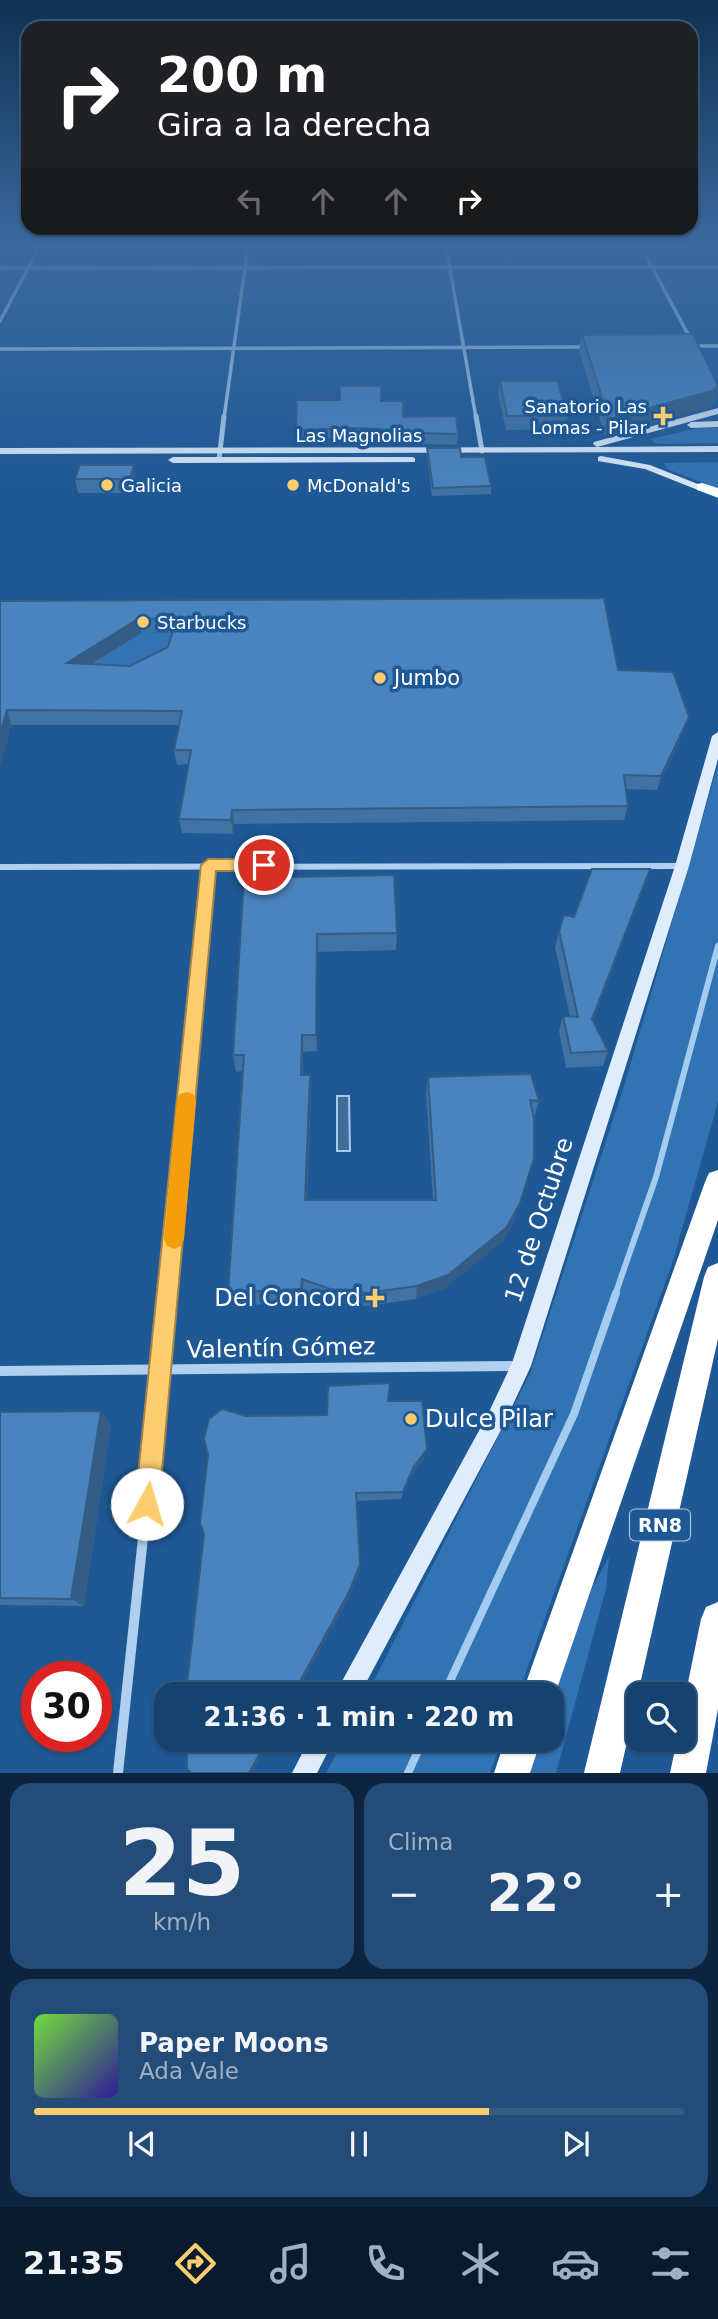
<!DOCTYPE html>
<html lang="es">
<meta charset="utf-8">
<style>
:root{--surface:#164270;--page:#234d78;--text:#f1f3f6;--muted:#9eb0c3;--line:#355b83;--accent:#fdcd70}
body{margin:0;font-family:"DejaVu Sans",sans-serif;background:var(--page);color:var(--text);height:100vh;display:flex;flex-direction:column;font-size:26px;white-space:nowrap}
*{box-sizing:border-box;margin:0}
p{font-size:23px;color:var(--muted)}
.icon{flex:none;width:38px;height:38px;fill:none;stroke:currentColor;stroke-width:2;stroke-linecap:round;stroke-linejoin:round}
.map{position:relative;height:1773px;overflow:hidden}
.drawer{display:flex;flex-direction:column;gap:10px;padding:10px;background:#0c243e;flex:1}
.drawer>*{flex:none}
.hud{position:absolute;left:21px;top:21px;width:677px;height:214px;border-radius:21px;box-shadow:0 2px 5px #0004,0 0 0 2px var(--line);background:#202124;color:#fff;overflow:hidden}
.buttons{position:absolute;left:626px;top:1682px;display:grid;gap:14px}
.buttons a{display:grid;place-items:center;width:70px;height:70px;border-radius:14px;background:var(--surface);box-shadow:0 2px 5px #0004,0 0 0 2px var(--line);font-size:35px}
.speed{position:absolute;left:21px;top:1661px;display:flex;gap:14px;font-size:35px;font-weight:700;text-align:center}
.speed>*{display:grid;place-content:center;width:91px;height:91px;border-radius:50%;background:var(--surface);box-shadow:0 2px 5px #0004,0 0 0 2px var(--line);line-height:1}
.speed .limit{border:10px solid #d22;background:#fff;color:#111}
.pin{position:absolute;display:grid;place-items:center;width:60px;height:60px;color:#fff;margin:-30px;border:4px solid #fff;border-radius:50%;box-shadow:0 2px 7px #0007}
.me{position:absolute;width:77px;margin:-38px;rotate:6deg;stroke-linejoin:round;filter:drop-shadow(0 0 5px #0008)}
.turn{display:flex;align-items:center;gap:24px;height:147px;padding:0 21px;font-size:32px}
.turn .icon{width:91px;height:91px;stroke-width:2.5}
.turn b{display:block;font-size:49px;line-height:60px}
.lanes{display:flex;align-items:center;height:66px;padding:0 21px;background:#0003;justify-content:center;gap:35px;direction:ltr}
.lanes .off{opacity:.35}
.big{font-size:52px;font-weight:700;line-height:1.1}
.drawer .tile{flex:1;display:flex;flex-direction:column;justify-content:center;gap:10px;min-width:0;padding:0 24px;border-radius:21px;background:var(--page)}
.drawer .dial{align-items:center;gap:0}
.dial b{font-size:91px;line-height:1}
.song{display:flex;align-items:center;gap:21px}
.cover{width:84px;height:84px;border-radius:10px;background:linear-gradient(135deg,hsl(100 70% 55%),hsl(250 70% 35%))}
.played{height:7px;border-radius:4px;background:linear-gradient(90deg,var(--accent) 70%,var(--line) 70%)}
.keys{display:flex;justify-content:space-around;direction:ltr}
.heat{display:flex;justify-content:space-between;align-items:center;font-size:38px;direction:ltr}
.drawer .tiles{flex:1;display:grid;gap:10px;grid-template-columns:1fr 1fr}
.tile:last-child{grid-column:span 2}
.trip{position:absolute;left:154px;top:1682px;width:410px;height:70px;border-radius:21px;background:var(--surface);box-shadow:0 2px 5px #0004,0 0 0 2px var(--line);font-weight:700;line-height:70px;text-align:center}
.tabs{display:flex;height:112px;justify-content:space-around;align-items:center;background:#091a2d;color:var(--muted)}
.tabs .icon{width:49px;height:49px}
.tabs .on{color:var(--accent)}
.tabs b{font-size:32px;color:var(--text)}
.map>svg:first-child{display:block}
</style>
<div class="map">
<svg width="718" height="1773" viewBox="0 0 718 1773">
<rect width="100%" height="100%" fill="#1e5895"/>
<path fill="#3273b3" d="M699,428h19v15l-61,1 -7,-5z
M718,462v27l-51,-20 -3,-6z
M179,632l-8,29 -38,19 -133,-22 102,-1 39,-24z
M718,765v337l-45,159 -155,433h-151l163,-320 94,-288z
M609,1557l-3,32 -50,184h-32l13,-33h14v-40l42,-114z
M344,1740h158l-12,33h-164z"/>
<path fill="#436d97" stroke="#a4ccf0" stroke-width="2" d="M337,1096h12l1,55h-13z"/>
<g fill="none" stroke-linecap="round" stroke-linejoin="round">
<path stroke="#a4ccf0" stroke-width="6" d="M615,1295l41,-118 62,-231"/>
<path stroke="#a4ccf0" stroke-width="8" d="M444,1694l130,-280 42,-121
M408,1773l15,-33"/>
<path stroke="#b1d0ef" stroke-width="3.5" d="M446,246l30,172
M641,246l50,94
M0,268l718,-1
M0,321l40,-75
M691,346h27
M0,349l588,-2
M224,418l24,-172"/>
<path stroke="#b1d0ef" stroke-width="5" d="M476,416l6,35
M219,460l5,-44"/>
<path stroke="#b1d0ef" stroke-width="6" d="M0,867l682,-1
M203,924l5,-59"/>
<path stroke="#b1d0ef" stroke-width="8" d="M169,1295l34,-372"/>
<path stroke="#b1d0ef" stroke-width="10" d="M0,1371l517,-5
M118,1773l51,-480"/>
<path fill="#deecfb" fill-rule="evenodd" d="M718,408v6l-121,33 121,-1v6l-718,2v-6l597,-1 -4,-3 1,-2z
M718,421v6l-27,1 -4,-3 4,-3z
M601,456l49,9 68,27v6l-73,-29 -47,-8v-4z
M412,457l3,1v4l-242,1 -5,-3 5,-3z
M718,732v27l-29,107 -158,500 -30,64 -141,264h-25l152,-278 25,-53 163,-497 37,-130z
M309,1740h25l-17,33h-25z"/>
<path fill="#fff" fill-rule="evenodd" d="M702,483l16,5v9l-21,-7v-6z
M718,1170v50l-167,486v-12h-29l183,-512 4,-9z
M718,1263v76l-98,434h-36l120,-496 4,-10z
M718,1602v107l-12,64h-36l7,-33h7v-38l17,-83 5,-12z
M505,1740h36l-11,33h-36z"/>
</g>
<path fill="#4072a3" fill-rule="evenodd" d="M582,335l136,51 -4,16 -6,6 -103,28 -26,-85z
M500,381l68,35 -3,13 -59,1 -8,-36z
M381,401l22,16 55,17 -1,11 -76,-3v-2l-26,-2 -59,2v-10z
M427,448l34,9 30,29v8l-59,2 -5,-41z
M136,478l-4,15h-54l-3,-14z
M604,598l14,72 66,61 -27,59 -31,-1 2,17 -4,14 -390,4 -1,10 -51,-1 -3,-14 10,-55 -12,1 -3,-15 5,-25h-168l-11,42v-166zM173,632l-5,15 -38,19 -38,-2 49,-31z
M244,878l153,55 -1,17 -79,2v99l-14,1v23l8,16 -4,109h126l-7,-107 2,-16 111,24 -5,16 -18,100 -13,24 -58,47 -29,11 -49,7 -37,-4 -27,-11v11l-72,4 -3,-13 14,-222 -6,1 -3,-17z
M644,886l-51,134 15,31 -5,15 -37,2 -7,-37 4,-15 7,1 -15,-70 4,-16z
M388,1401l37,56 -14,19 -10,23 -45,2 4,69 -10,26 -104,-180 81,-1z
M0,1412l111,12 -27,182 -84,-1z"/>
<path fill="#345c85" d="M718,386l-4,16 -6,6 -103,28 4,-17z
M134,465l2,13 -4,15 -2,-14z
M138,619l3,14 -71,44 -3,-14z
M7,710l4,15 -11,42v-33z
M689,717l-5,14 -27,59 4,-14z
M232,810l2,14 -1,10 -2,-14z
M650,869l-6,17 -57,148 5,-15z
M317,934v117l-1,-16z
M302,1035l1,17 -1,39 -1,-16z
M310,1075l1,16 -5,123 -1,-14z
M534,1158l-18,59 -13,24 -58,47 -29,11 1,-13z
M302,1279l1,12v11l-2,-13z
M101,1411l10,13 -27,182 -13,-7z
M427,1449l-2,8 -14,19 -10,23 2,-7 10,-24z
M360,1564v6l-10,26 -54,98h-3z
M267,1740h3l-18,33h-3z"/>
<path fill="#4a84be" stroke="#345c85" stroke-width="2" fill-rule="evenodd" d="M693,334l25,52 -6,5 -103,28 -27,-84z
M500,381h57l11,35h-61z
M340,386h41v15h22v16l53,-1 2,18 -77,-2v-3l-26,-1 -59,2 1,-30h43z
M427,448h33l1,9h24l6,29 -58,2z
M80,465h54l-4,14h-55z
M604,598l14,72 55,2 16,45 -28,59 -37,-1 4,31 -396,4 -1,10 -52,-1 12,-69h-17l8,-39 -175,-1 -7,24v-133zM177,618l-9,29 -38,19 -63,-3 71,-44z
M592,869h58l-58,150 16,32 -37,2 -8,-37 15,1 -19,-86 5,-16 10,2z
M394,875l3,58 -80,1 -1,101h-14l-1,40h9l-5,125h131l-8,-123 103,-3 8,27 -9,-1 4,19v39l-14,45 -13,24 -59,48 -31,11 -50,7 -37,-4 -28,-10 -1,10 -73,4 16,-238h-11l11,-177z
M390,1383l-2,18h34l5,48 -14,19 -10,24 -47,1 4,71 -11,28 -56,102h-107l18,-160 -4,-11 8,-68 -4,-17 5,-19 13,-10 24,7 81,-1 1,-29z
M101,1411l-30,188 -71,-1v-186z
M187,1740h80l-18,33h-58l-4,-5z"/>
<linearGradient id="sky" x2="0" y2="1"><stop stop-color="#103052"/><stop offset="0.5" stop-color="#3b6aa0"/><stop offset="1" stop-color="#3b6aa0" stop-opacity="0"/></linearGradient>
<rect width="718" height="495" fill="url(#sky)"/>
<path fill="#fdcd70" stroke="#a48549" stroke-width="2" d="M208,859h56l8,6 -8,6h-48l-57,633 -3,9 -9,3 -8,-3 -4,-9 66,-639z"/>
<path fill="#f59e0b" d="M187,1092l6,2 3,6 -12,139 -3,7 -7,3 -7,-3 -3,-7 13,-139 3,-6z"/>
<g fill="#fdcd70" stroke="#1e5895" stroke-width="2.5">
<path d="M659.5 405.5h7v7h7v7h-7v7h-7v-7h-7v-7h7z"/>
<circle cx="107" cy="485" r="7"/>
<circle cx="293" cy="485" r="7"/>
<circle cx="143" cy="622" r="7"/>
<circle cx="380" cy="678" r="7"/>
<path d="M371.5 1287.5h7v7h7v7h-7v7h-7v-7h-7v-7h7z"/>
<circle cx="411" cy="1419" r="7"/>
</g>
<g text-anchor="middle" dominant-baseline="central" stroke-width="7" stroke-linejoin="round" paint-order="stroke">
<g font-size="18" fill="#fff" stroke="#1e5895" text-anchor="start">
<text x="647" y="406" text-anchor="end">Sanatorio Las<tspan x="647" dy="21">Lomas - Pilar</tspan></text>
<text x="121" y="485">Galicia</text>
<text x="307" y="485">McDonald's</text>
<text x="157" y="622">Starbucks</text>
</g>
<g font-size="18" fill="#fff" stroke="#1e5895">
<text x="359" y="435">Las Magnolias</text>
</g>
<rect fill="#1e5895" stroke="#bccddf" stroke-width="2" x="630" y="1509.5" width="60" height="31" rx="5"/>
<g font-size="19" font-weight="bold" fill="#fff">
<text x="660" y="1525">RN8</text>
</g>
<g font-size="21" fill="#fff" stroke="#1e5895" text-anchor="start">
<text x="394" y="678">Jumbo</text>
</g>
<g font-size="24" fill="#fff" stroke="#1e5895">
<text transform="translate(539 1220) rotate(-72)">12 de Octubre</text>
<text transform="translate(281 1348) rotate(-1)">Valentín Gómez</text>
</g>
<g font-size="24" fill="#fff" stroke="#1e5895" text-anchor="end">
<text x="361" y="1298">Del Concord</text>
<text x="425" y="1419" text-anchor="start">Dulce Pilar</text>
</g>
</g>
</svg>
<div class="buttons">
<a><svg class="icon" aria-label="search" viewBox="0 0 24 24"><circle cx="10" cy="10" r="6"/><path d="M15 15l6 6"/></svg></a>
</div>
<div class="speed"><div class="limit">30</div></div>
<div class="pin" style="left:264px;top:865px;background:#d93025"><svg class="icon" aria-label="arrive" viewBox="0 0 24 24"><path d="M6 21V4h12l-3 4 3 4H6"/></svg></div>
<svg class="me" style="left:147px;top:1504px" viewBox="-20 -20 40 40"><circle r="19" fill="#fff"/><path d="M0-13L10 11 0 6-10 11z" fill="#fdcd70"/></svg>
<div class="trip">21:36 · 1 min · 220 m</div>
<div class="hud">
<div class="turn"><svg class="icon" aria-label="right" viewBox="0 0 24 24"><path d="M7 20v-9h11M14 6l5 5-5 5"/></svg><div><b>200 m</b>Gira a la derecha</div></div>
<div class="lanes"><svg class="icon off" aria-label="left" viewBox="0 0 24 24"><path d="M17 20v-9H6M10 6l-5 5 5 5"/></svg><svg class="icon off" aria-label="ahead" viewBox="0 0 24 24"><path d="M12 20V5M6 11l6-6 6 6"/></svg><svg class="icon off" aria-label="ahead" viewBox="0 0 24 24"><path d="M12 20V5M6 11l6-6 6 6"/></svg><svg class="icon" aria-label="right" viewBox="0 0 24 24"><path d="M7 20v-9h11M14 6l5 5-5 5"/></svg></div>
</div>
</div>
<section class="drawer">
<div class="tiles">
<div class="tile dial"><b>25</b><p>km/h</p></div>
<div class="tile"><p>Clima</p>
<div class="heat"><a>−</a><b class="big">22°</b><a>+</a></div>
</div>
<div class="tile">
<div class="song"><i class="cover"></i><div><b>Paper Moons</b><p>Ada Vale</p></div></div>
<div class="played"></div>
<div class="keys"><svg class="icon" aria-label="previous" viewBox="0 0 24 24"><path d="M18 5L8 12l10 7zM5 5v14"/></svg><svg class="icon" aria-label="pause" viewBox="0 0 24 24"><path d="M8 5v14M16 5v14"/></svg><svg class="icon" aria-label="next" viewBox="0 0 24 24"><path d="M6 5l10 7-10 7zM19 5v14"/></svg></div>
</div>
</div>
</section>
<nav class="tabs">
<b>21:35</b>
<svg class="icon on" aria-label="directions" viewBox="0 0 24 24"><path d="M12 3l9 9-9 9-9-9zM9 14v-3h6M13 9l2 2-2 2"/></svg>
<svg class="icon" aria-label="music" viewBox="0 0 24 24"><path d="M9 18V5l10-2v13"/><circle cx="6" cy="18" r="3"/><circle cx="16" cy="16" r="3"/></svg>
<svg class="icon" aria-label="phone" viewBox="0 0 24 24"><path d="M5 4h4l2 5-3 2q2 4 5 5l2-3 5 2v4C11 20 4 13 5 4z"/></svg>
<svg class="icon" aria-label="climate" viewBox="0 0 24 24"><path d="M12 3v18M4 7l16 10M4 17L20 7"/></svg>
<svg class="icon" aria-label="car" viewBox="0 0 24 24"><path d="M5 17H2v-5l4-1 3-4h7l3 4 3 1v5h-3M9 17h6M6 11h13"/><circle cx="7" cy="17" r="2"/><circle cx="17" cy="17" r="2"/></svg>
<svg class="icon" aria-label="filters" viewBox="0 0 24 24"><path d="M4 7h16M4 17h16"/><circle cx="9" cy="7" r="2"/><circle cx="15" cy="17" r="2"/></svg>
</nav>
